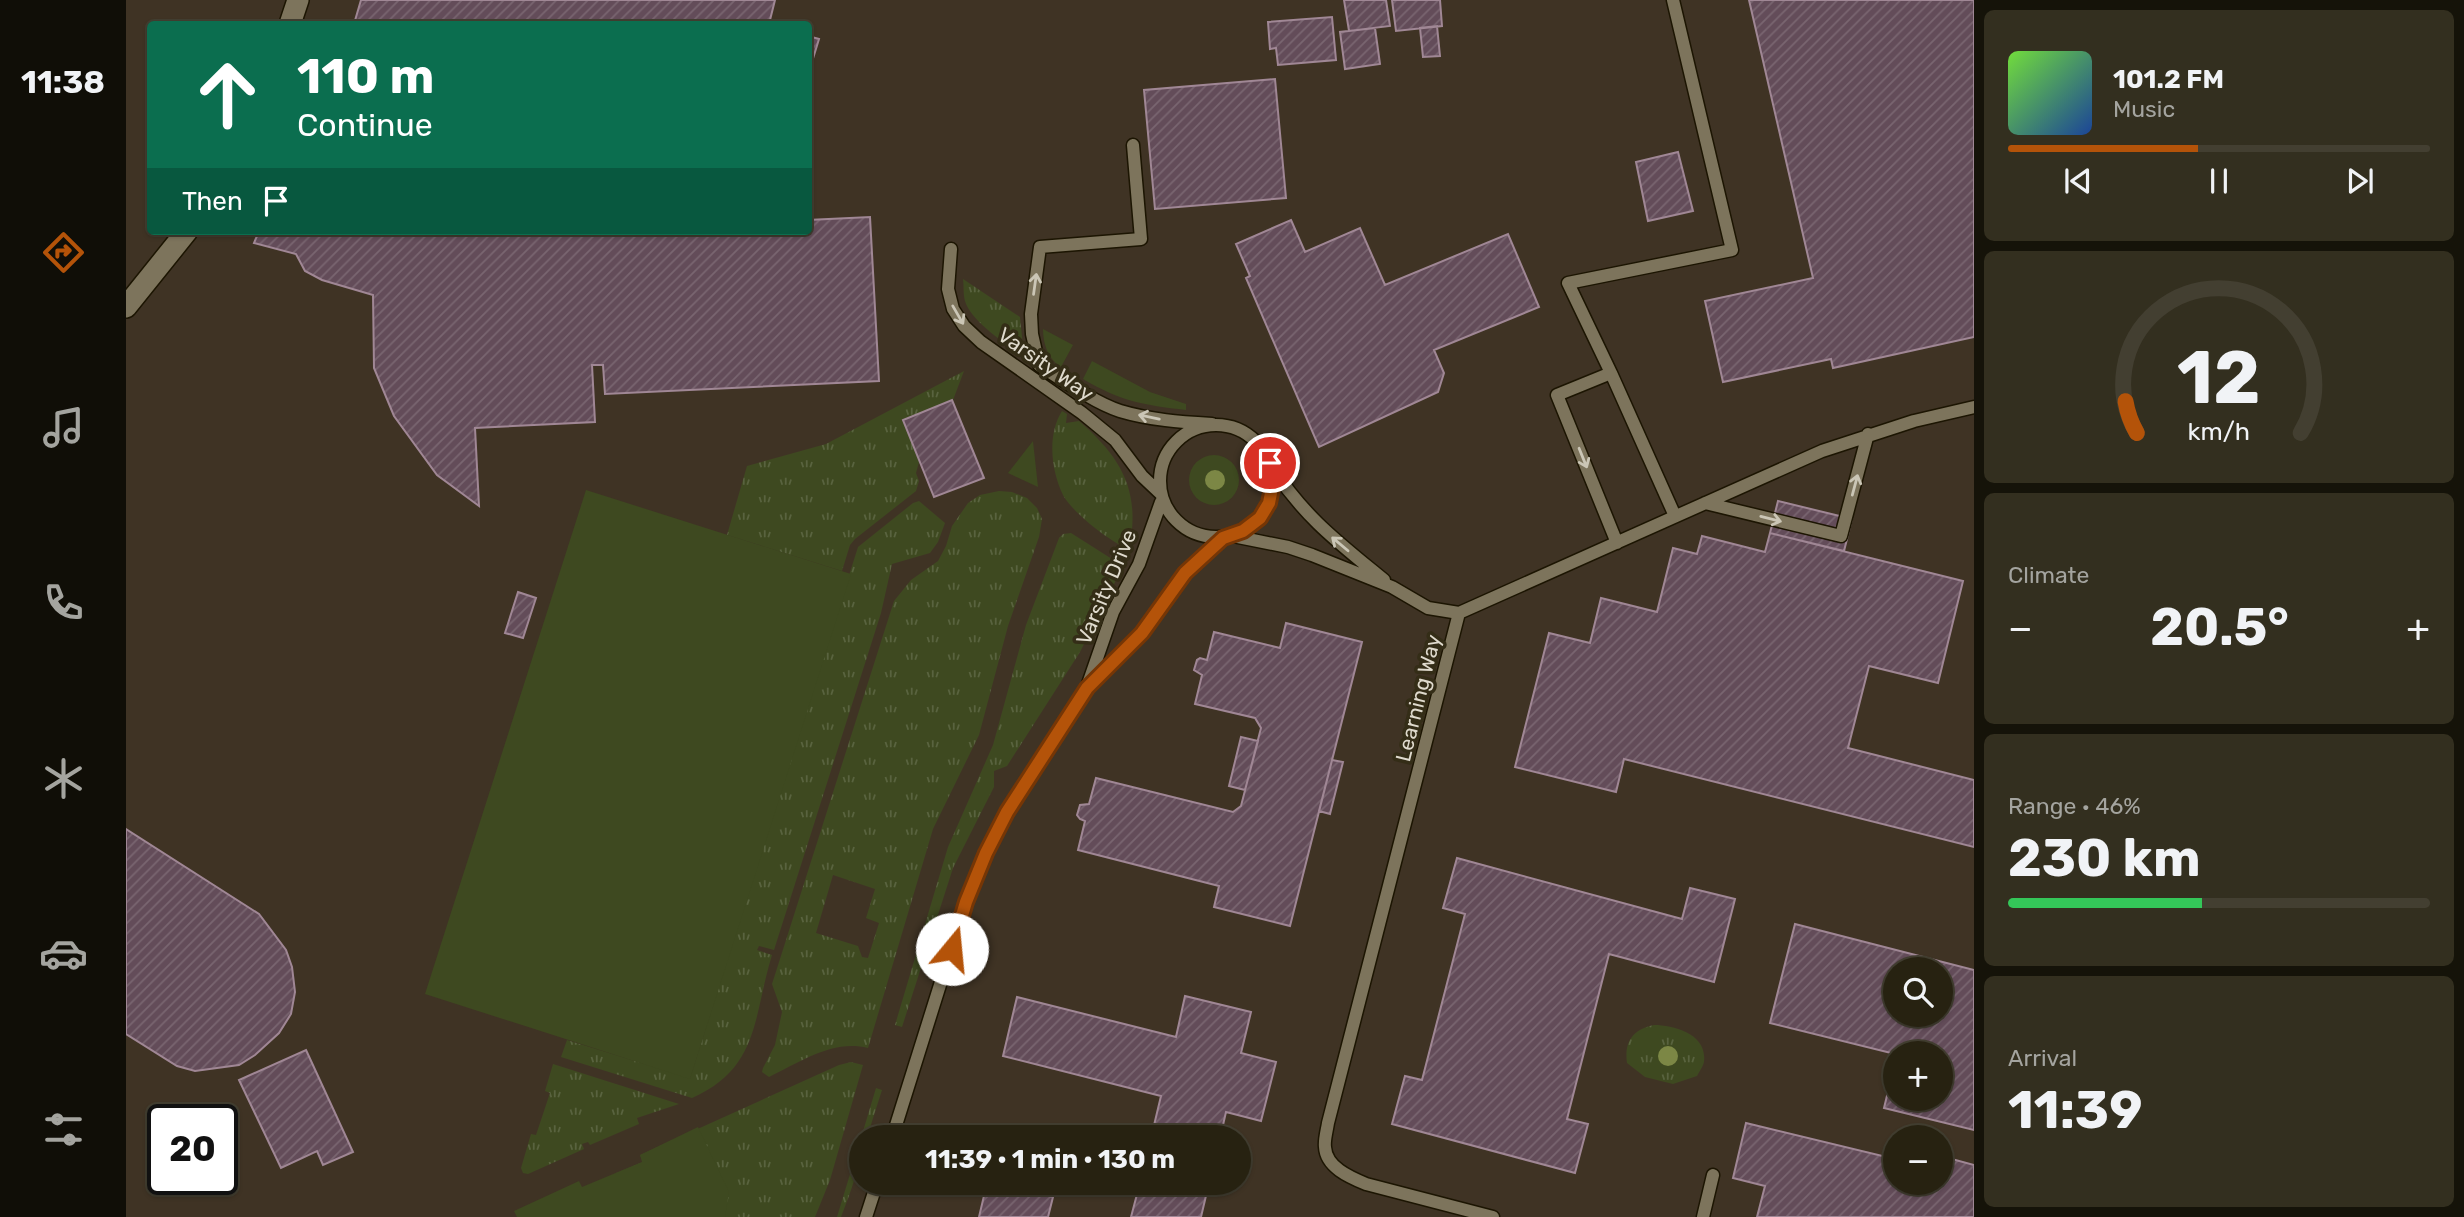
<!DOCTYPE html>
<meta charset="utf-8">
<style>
:root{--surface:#272211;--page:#332f1f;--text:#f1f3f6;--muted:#a4a49f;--line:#433f31;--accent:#b45309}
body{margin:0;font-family:Rubik,sans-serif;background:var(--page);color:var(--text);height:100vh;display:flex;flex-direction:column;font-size:26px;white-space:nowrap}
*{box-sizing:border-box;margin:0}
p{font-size:23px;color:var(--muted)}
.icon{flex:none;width:38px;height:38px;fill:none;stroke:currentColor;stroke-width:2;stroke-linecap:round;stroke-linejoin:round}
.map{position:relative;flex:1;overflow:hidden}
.panel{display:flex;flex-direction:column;gap:10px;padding:10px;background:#151309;width:490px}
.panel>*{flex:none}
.banner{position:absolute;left:21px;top:21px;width:665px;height:214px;border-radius:7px;box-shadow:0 2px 5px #0004,0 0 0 2px var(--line);background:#0b6e4f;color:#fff;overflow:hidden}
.fabs{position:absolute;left:1757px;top:957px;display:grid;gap:14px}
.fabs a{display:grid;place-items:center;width:70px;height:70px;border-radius:50%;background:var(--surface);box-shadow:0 2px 5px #0004,0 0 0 2px var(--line);font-size:35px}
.speed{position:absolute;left:21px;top:1104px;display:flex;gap:14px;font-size:35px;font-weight:700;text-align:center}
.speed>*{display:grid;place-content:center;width:91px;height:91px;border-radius:50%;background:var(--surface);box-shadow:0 2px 5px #0004,0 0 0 2px var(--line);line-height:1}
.speed .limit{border:4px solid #111;border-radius:10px;background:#fff;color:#111}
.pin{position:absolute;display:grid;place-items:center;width:60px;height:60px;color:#fff;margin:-30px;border:4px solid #fff;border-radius:50%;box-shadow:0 2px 7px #0007}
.me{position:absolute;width:77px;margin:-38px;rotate:17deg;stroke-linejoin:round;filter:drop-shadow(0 0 5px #0008)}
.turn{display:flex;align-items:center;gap:24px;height:147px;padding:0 35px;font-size:32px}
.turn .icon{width:91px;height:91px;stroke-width:2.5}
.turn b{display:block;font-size:49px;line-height:60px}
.then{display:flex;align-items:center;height:66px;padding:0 35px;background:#0003;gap:14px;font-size:26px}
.big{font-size:52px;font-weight:700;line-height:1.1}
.panel .card{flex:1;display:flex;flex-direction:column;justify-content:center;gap:10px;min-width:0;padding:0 24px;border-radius:10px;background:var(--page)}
.panel .dial{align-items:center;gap:0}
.dial svg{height:182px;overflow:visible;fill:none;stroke:var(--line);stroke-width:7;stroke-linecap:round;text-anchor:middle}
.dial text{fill:var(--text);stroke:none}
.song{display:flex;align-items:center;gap:21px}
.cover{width:84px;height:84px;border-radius:10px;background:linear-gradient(135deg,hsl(100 70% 55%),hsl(220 70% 35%))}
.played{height:7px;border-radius:4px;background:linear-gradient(90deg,var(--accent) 45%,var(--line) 45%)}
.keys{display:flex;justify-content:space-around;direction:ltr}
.heat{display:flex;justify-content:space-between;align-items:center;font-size:38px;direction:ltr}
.charge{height:10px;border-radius:5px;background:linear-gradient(90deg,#34c759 46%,var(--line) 0)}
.trip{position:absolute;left:723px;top:1125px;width:402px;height:70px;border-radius:35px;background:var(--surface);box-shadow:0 2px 5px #0004,0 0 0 2px var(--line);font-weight:700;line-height:70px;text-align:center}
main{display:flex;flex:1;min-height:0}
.menu{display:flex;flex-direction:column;width:126px;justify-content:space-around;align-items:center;background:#100e07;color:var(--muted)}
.menu .icon{width:49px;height:49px}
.menu .active{color:var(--accent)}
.menu b{font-size:32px;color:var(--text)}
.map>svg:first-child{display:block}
</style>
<main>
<nav class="menu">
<b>11:38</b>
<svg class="icon active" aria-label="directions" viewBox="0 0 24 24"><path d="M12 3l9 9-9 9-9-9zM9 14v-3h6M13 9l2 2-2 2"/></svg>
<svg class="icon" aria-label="music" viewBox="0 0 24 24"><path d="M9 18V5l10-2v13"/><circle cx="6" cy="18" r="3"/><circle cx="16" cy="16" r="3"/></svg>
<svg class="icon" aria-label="phone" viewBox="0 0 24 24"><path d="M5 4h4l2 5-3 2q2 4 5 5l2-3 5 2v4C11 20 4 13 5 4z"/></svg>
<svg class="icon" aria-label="climate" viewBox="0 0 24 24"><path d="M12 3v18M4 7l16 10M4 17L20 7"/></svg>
<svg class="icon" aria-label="car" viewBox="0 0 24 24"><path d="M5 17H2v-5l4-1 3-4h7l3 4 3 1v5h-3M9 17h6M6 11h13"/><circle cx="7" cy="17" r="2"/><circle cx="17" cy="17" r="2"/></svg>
<svg class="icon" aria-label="filters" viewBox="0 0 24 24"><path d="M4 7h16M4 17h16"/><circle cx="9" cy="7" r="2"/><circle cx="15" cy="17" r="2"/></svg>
</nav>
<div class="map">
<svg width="1848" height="1217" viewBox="0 0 1848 1217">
<defs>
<pattern id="grass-tufts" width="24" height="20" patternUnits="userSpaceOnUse" patternTransform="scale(1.75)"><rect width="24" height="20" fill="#3e4920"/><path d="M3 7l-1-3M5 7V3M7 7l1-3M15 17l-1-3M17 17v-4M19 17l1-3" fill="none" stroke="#59633f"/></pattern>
<pattern id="building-hatch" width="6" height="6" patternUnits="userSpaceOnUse" patternTransform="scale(1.75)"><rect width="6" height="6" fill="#634c59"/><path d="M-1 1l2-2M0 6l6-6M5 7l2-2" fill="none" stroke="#796570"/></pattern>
</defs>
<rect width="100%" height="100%" fill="#342d17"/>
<path fill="#3f3324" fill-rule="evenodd" d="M0,0h1848v1217h-1848zM24,24h658v207h-658zM1769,970h46v45h-46zM1769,1054h46v45h-46zM37,1120h59v60h-59zM735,1138h378v45h-378zM1769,1138h46v45h-46z"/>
<path fill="url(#grass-tufts)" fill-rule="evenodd" d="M837,279l57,38 4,40c-17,-13 -53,-35 -59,-56 -2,-7 -1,-15 -2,-22z
M838,371l-11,29 -50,20 16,42 -3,11 3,8 -3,10 -61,48 -5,6 -8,26 -115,-36 20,-69 79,-22z
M936,411l5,3 -1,9 13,-2c43,37 62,71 50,128 -18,-6 -57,-37 -66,-54 -12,-25 -16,-60 -1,-84z
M873,491l13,1 15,6 10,10 5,11 -3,18 -31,89 -29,109 -46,94 -65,219c-35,-9 -68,14 -99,29l-7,-5 1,-4 12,-23 7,-33 -10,-28 122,-383 17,-21 27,-19 8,-15 6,-20 16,-23 12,-8zM707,875l42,14 -9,29 13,5 -11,35 -6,-1 -4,-11 -42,-13z
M793,501l26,22 -7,19 -8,11 -38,11 -11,49 -107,337 -15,-4 -2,4 15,5c-19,61 -12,113 -80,143l-131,-41 6,-17 123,38 168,-531 55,-44z
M945,533l52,33 -43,86 -73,114 -13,5v16l-41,81 -51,159 -7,-2 53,-178 45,-102 33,-120 33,-87 4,-4z
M1528,1025c20,0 53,9 50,36 0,4 -5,11 -7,15l-24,8 -28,-7 -18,-14c-3,-21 6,-34 27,-38z
M725,1062l12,3 -33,115 -15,37h-177l-22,-44 27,-11 -3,-7 199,-90z
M427,1064l126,40 -42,14 2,6 -49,21 -2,-3 -6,2 2,5 -56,25 -5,-1 -2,-5 10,-34 5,1 14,-42 -5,-2z
M750,1088l6,2 -15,47 -6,1z
M735,1138c0,28 -10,53 -20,79h-4z"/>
<path fill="#3e4920" d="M917,329l30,16 -12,22c-13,-8 -18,-23 -18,-38z
M966,361l58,31 36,12v6c-43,-5 -66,-9 -103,-31z
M907,441l5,46 -30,-14z
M1063 480a25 25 0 1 1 50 0a25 25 0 1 1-50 0Z
M460,490l265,84 -161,505 -265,-85z
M572,1127l31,65 -4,25h-208l-3,-6 65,-30 3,6 60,-25 -2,-7z"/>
<path fill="url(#building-hatch)" stroke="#a08795" stroke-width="2" fill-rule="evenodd" d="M235,0h414l-6,24h-415z
M1218,0h42l4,26 -41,5z
M1266,0h48l2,26 -46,5z
M1623,0h225v337l-141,31 -2,-9 -108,23 -18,-81 108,-23z
M1206,17l4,43 -58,5 -2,-17 -6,1 -2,-27z
M1311,26l3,30 -17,1 -3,-29z
M1249,28l5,36 -35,5 -5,-37z
M682,36l11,3 -11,36z
M1149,79l11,119 -131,11 -11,-119z
M1552,152l15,59 -45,10 -12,-59z
M744,217l9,164 -274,13 -2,-29h-11l3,57 -120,6 4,78 -42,-31 -43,-59 -20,-48 -1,-73 -51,-15 -17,-9 -9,-17 -42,-11 5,-12h549v-11z
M1165,220l14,32 55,-24 25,57 123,-51 31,73 -105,43 10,23 -6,19 -119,55 -73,-169 4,-2 -14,-32z
M826,400l32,78 -50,19 -31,-77z
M1652,501l74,18 -8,32 -74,-18z
M1644,533l193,48 -25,102 -69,-17 -21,82 126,32v67l-350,-88 -8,33 -101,-25 34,-134 41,10 11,-45 56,14 16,-64 24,6 5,-18 63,16z
M392,592l18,6 -13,40 -18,-5z
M1160,623l76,19 -72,284 -76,-19 5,-21 -141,-36 7,-29 -5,-2 -3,-4 3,-10 9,-1 7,-26 137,34 8,-6 20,-78 -6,-10 -60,-14 7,-29 -8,-5 3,-10 3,-2 7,2 7,-28 66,16z
M1115,737l17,4 -13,49 -16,-4z
M1206,760l11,2 -13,52 -11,-3z
M0,829l133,85 27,36 6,17 3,25 -4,22 -12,19 -24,22 -16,10 -44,6 -18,-5 -51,-32z
M1331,858l225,61 8,-31 45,11 -21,83 -105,-28 -42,165 21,5 -13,49 -183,-49 13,-48 17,4 43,-166 -22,-6z
M1669,924l179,46v160l-90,-22 11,-45v36h46v-45h-46l-125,-31zM1769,970h46v45h-46z
M1059,996l66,16 -10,41 35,9 -15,59 -35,-9 -6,26h-69l10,-42 -158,-40 14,-59 159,40z
M180,1050l47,102 -30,13 -6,-14 -36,17 -42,-88z
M1620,1123l149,36v24h46v-27l33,9v52h-217l8,-31 -32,-8z
M861,1183h11l55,14 -5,20h-69z
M1014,1183h69l-8,34h-70z"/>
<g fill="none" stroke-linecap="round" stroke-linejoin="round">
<g stroke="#1c1502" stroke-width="15">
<path id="lane" d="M1547,0l59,250 -164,33 43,90 64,143
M1007,145l8,94 -101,8 -9,67 1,20 7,31c22,14 56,38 81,46 30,9 61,11 92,13
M825,249l-3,40 5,20 11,17 17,16 101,71 33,27 27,36 18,17
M1485,373l-54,22 60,148
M1034 481a56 56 0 1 1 112 0a56 56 0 1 1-112 0Z
M1146,467c32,50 67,76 112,113
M1579,503l136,33 27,-102
M1107,536l55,11 24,8 80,32 36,21 31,5
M1333,613l-131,510c-1,7 -4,17 -3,24 1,20 24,30 41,37l127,33
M1333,613l363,-162 92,-30 60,-14
M962,684l25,-72 26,-48 22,-62
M766,1138l74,-236 20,-48 21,-42 80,-124 55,-55 43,-60 38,-35
M740,1217l11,-34
M1577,1217l10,-42"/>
</g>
<g stroke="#1c1502" stroke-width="24">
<path id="street" d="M164,24l8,-24
M0,307l61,-76"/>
</g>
<use href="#lane" stroke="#7d745c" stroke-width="12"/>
<use href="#street" stroke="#7d745c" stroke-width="21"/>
</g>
<g fill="#7c8745">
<circle cx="1089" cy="480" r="10"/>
<circle cx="1542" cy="1056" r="10"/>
</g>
<defs><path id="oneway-shaft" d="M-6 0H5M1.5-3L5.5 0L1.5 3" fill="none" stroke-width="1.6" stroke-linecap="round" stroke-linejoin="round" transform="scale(1.75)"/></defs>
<g stroke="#cbc6b6">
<use href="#oneway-shaft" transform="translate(909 284) rotate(-82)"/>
<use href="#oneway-shaft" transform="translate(832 315) rotate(60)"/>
<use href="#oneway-shaft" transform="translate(1023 417) rotate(-168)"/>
<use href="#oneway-shaft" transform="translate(1457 458) rotate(68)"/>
<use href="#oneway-shaft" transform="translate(1729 485) rotate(-75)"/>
<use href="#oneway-shaft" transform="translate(1645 519) rotate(14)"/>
<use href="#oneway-shaft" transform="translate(1214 544) rotate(-140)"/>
</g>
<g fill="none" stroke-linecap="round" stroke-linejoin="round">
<g stroke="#753606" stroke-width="18">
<path id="route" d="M826,949l14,-47 20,-49 21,-41 80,-124 55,-55 43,-60 38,-35 20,-7 17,-13 9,-15 4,-20 -3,-20"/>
</g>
<use href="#route" stroke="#b45309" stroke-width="12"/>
</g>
<g text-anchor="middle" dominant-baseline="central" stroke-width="7" stroke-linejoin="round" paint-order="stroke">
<g font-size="21" fill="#dfdacd" stroke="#342d17">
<text transform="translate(920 364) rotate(35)">Varsity Way</text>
<text transform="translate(980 587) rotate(-67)">Varsity Drive</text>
<text transform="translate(1292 698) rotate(-76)">Learning Way</text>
</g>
</g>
</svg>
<div class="fabs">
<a><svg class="icon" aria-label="search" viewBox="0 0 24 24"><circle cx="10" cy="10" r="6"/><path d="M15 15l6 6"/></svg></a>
<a>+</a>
<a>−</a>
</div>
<div class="speed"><div class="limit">20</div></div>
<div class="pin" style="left:1144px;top:463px;background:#d93025"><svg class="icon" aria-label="arrive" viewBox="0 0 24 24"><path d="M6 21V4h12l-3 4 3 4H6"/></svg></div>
<svg class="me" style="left:826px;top:949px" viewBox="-20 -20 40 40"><circle r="19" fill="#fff"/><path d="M0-13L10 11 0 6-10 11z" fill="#b45309"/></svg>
<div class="trip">11:39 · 1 min · 130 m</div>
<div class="banner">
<div class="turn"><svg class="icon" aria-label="ahead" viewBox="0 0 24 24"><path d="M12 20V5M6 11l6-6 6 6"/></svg><div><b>110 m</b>Continue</div></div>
<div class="then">Then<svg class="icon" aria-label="arrive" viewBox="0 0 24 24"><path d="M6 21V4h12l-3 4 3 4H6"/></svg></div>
</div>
</div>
<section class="panel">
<div class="card">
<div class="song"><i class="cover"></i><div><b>101.2 FM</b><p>Music</p></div></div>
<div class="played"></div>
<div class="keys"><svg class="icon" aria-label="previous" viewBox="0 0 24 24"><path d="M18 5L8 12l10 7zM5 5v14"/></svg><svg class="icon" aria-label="pause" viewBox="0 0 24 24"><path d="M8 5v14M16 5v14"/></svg><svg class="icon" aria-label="next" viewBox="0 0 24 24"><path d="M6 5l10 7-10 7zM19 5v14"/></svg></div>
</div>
<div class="card dial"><svg viewBox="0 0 100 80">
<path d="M14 69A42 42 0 1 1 86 69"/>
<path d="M14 69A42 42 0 0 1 9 55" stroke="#b45309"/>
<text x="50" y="56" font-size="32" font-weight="700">12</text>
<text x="50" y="72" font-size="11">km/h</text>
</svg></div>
<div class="card"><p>Climate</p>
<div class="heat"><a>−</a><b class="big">20.5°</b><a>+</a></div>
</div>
<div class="card"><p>Range · 46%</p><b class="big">230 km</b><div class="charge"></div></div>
<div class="card"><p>Arrival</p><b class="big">11:39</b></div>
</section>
</main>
